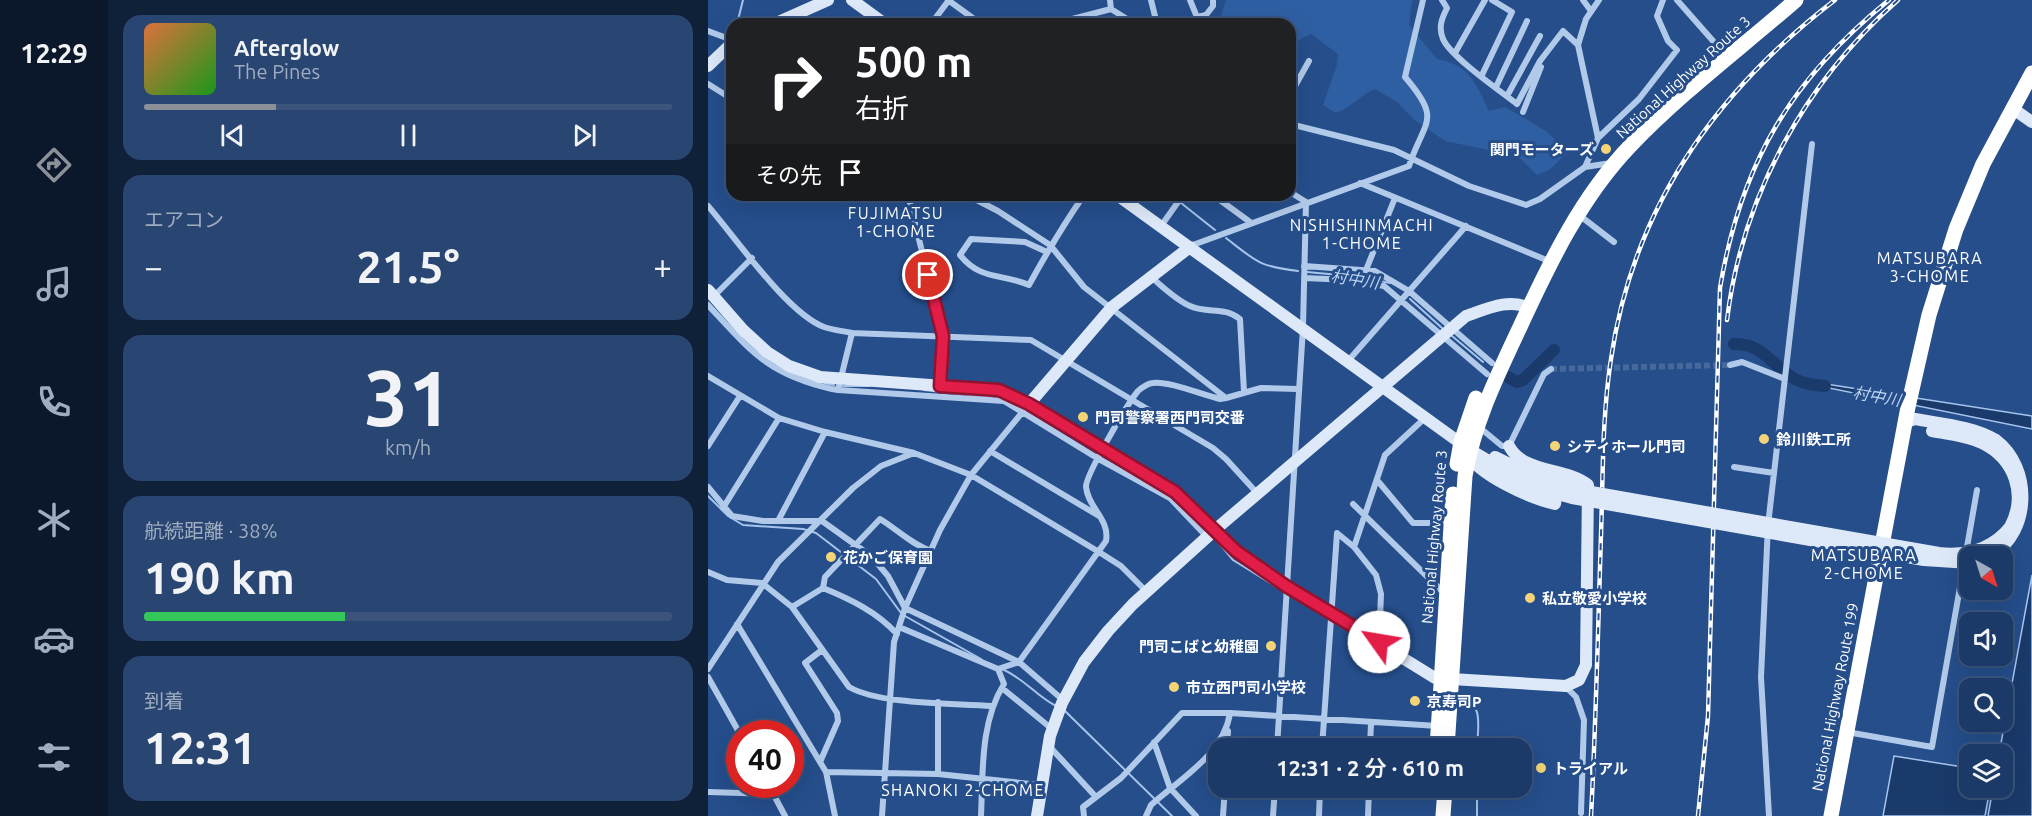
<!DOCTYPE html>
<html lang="ja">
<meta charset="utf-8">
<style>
:root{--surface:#1c3a68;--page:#294571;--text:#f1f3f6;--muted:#a0adc0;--line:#3a547c;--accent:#8c9099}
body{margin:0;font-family:Ubuntu,"Noto Sans JP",sans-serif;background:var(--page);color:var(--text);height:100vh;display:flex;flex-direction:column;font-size:22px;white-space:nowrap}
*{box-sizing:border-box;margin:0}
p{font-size:20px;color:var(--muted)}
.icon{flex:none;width:33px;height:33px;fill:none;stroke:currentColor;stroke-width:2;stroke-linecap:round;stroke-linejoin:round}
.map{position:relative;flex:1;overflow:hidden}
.panel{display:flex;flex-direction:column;gap:15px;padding:15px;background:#0f2039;width:600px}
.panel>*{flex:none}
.top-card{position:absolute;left:18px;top:18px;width:570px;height:183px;border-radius:18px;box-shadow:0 6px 24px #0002,0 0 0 2px var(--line);background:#202124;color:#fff;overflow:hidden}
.needle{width:39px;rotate:141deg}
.controls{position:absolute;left:1251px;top:546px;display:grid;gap:12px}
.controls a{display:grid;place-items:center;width:54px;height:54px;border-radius:12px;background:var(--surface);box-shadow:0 6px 24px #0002,0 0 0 2px var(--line);font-size:30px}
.speed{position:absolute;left:18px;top:720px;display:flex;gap:12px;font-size:30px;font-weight:700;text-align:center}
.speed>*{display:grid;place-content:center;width:78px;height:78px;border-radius:50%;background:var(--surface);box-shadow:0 6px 24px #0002,0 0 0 2px var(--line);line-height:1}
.speed .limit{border:9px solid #d22;background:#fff;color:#111}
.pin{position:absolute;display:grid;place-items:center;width:51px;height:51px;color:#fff;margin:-26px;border:3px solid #fff;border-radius:50%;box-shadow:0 2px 6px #0007}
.me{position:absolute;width:66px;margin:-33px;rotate:302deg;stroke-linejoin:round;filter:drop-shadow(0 0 4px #0008)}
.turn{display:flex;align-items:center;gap:21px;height:126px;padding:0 30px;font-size:27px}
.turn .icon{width:78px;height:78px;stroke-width:2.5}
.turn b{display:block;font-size:42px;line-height:51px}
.then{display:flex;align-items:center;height:57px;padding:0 30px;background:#0003;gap:12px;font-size:22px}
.big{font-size:45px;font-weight:600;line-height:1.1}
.panel .card{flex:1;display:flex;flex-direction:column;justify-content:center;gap:9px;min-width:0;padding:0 21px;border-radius:18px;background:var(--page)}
.panel .dial{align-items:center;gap:0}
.dial b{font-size:78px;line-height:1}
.song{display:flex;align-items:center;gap:18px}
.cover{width:72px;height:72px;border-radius:9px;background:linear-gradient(135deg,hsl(20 70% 55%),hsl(120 70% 35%))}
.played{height:6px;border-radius:3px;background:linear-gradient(90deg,var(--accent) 25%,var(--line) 25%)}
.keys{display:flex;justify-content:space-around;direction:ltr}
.heat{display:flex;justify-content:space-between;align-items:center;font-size:33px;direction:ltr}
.charge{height:9px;border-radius:4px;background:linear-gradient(90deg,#34c759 38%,var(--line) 0)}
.trip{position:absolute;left:500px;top:738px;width:324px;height:60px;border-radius:18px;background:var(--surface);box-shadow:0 6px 24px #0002,0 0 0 2px var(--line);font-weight:600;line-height:60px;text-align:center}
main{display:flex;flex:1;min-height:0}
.tabs{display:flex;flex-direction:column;width:108px;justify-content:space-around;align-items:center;background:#0b172a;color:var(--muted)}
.tabs .icon{width:42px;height:42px}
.tabs .active{color:var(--accent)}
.tabs b{font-size:27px;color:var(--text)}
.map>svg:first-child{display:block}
</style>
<main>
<nav class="tabs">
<b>12:29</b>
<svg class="icon active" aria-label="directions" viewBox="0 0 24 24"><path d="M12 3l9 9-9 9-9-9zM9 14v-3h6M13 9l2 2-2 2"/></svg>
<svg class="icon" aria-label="music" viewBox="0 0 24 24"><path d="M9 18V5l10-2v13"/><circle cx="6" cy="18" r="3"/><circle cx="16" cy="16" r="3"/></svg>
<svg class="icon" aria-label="phone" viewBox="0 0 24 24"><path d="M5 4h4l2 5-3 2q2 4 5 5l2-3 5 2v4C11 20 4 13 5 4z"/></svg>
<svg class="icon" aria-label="climate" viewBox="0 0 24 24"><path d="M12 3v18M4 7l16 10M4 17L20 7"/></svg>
<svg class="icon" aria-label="car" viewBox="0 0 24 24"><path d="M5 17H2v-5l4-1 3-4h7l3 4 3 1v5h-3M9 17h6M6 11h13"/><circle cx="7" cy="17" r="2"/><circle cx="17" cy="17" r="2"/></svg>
<svg class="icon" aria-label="filters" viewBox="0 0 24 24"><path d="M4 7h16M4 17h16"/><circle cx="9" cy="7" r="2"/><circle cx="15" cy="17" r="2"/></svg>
</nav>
<section class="panel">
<div class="card">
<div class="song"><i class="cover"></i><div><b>Afterglow</b><p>The Pines</p></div></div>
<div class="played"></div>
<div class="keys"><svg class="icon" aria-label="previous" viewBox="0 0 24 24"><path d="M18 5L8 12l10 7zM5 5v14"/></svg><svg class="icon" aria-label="pause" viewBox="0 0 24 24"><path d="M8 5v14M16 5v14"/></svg><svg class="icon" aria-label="next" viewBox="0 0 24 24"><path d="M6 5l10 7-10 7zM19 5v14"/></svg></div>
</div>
<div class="card"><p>エアコン</p>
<div class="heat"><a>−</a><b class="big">21.5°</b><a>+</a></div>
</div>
<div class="card dial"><b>31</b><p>km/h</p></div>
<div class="card"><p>航続距離 · 38%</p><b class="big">190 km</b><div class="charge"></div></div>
<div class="card"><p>到着</p><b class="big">12:31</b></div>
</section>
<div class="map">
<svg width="1324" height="816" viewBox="0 0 1324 816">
<rect width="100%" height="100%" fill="#254e8b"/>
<path fill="#2f5fa3" d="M518,0h186l-3,25 28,34c33,6 39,25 52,52l16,-4 41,24 22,21 -19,18 -12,5 -19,-19 -73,-15 -29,-20 -19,-19 -22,-13c-15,6 -23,18 -39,24l-13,-8 14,-40 1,-11 -27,-20 -12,6 -9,15v-31h-66l-3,-8z"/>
<path fill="#1a3a6b" stroke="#a7c4eb" stroke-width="1.5" d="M1105,382l219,34v13l-223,-45z
M1324,575v241h-44l5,-28h9v-34h-3z
M1186,756l75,12 1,20h20l-5,28h-102z"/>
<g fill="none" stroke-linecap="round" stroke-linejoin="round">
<path stroke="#a7c4eb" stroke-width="2" d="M29,24l6,-24
M463,195l44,35
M518,238c31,24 32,28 72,33
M599,272l54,5 29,6
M702,299l32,29
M744,336l31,26
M116,383l10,2
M135,386h27
M216,390l66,7
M322,412l59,35
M0,496l20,20 15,9 60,4 13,4 60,46 25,34
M507,538l18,22 47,29
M583,596l8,5
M197,616l76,43
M294,669c23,10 34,27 54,37
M752,694c24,10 18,32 17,54
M356,710l108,106
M769,788v28"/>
<path stroke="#1a3a6b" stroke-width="12" d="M1026,344c28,-1 38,21 59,34 10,6 21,7 32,8
M800,377l9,5 6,-2 31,-30"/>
<path stroke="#46699c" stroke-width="6" stroke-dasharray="6 3" stroke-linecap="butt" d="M843,369l179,-4"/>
<path stroke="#b2caea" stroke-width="6" d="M240,0l33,24
M402,0l1,9
M443,0l6,24
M482,0l7,17 9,-2 7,-9v-6
M734,0l5,8c-5,10 -9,19 -4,31 7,17 57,52 74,65l23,-43 23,-30 15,14
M875,0l8,11
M969,0l51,58
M223,24l18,-24
M345,24l58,-15 16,10 2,5
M0,31l24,9
M747,53l30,-53
M774,75l30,-63 -20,-12
M0,84l24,15
M788,87l31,-66
M582,95l19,-34
M799,96l33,-60
M815,112l18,-45
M582,124l104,26 75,36 57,19 14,-6 45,-32 26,-4
M890,138l41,-39 38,-49 -9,-9 -11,-25 6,-16
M877,167l13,-29 -20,-93 8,-26 13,-19
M652,183l184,76
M582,192l16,10
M200,195l35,141 -3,50
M259,195l31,16 52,34 34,42 142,111 35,-10 37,1
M505,195l37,27
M0,206c27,31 79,107 116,121 9,3 19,4 28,6l179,7 182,108 13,11 31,34
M871,215l35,27
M453,226l22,-31
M482,246l219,-80c15,-46 34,-45 -4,-89l18,-77
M339,252l-22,-10 -54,-3 -11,16c21,26 41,18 69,30 17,-31 35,-61 55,-90
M596,266l71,5 34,20 83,72
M658,270l29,-72
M443,277c12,10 25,23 39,29 18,8 34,0 50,13l4,73
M596,278l46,2 34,6 103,88
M4,298l40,-40
M0,305c43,46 59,69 124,84l6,1 14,-57
M640,361l118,-135
M1022,365l12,-3 43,17
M0,376l71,42 46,14 89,21 57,22 128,77 22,14 25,25
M130,390l166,11 93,57 73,40 37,39
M771,427l23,19h7l35,-72 7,-5
M0,446l32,-50
M282,451l109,65
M1026,467l40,6
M669,480l36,43h37
M0,487l24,29 31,5h59l49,35 17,20 17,32 114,54 44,38
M645,504l92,90
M15,508l56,-90
M70,521l47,-89
M0,572l19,8 35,3 30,24 57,80c32,18 104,16 142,19
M115,588c27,11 54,24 74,46
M84,607l31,-19 2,-11 55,-58c18,11 31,25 51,32
M29,624l89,148 9,44
M191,627l99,42
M671,642l2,-48 -5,-19 -22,-28 31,-92 40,-37
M0,669l70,-107 75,-74 28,-22 33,-13
M0,677l32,57
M858,687l10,10 8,23 -3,93
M294,688l50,41
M1139,732l85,15 45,-257
M446,742l16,46 26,28
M342,747l46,50
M519,748l1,-17
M569,748l26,-421 3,-125
M614,748l15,-215 17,14
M662,748l1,-25
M112,762l18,-41 -1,-8 -32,-50 17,-13
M118,772l112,2 102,11
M230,774v-72
M60,784l17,32
M0,792l65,2
M174,816l12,-174 11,-34 35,-78 31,-55 58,-71
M273,816c2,-43 -1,-94 23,-132l-6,-15 21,-7 87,-121c4,-22 -18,-33 -20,-54 -1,-11 42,-84 52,-96 3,-3 11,-8 15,-8 17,-2 49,12 67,16l6,-1
M376,816l-1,-9 38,-29 61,-65h48
M438,816l5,-11c29,-26 73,-51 79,-92l208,13
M515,816l2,-28
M565,816l2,-28
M611,816l1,-28
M660,816l1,-28
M1061,816l-8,-139 7,-152 44,-381"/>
<path stroke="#dde8f8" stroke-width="12" d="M144,0l33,24
M66,24l54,-24
M0,66l24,-23
M1304,108l20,14
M409,195l353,255 63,37
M0,290l35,40 24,22 22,14 31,11 179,13 30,14 146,88 61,59 50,35 149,92 131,8 13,-6 7,-15 2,-180c-22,-18 -64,-11 -79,-39
M321,404l83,-97 78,-60
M1198,422l9,-3c27,5 57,7 81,21 36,27 36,92 -5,116
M1224,431c17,3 35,5 50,12 33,16 45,52 28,84
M759,454c14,22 62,44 88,50l3,-20
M787,457l37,18
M329,816l13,-80 12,-33 22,-41 24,-31 25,-27 83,-75 250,-213c21,-7 42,-18 63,-8"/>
<path stroke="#fff" stroke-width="15" d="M749,464l4,-22 15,-44
M729,748l16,-254
M739,748l18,-272c9,-53 32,-100 55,-149 30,-65 61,-130 111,-182 51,-53 110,-97 165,-145
M735,816l2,-28
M1123,816l77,-409 21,-92 27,-86 27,-65 49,-91"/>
<g stroke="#fff" stroke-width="4.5">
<path id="rail" d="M1019,320c15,-124 78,-238 171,-320
M883,816c5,-94 7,-187 10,-281 2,-59 1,-118 10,-176 22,-152 105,-268 224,-359
M990,816l10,-100 12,-428c21,-125 71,-209 169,-288"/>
</g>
<use href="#rail" stroke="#254e8b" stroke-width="2" stroke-dasharray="7" stroke-linecap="butt"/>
<path stroke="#dde8f8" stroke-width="12" d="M824,475l48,15 359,63c28,3 53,-4 71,-26
M825,487l39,11 352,62 46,3"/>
</g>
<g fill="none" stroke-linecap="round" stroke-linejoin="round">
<g stroke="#92132f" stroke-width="15">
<path id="route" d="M220,275l15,61 -3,50 59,4 30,14 146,88 61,59 50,35 93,56"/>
</g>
<use href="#route" stroke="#e11d48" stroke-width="10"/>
</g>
<g fill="#f4d476" stroke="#254e8b" stroke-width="2">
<circle cx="898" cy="149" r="6"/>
<circle cx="375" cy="417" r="6"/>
<circle cx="1056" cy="439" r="6"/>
<circle cx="847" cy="446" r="6"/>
<circle cx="123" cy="557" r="6"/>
<circle cx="822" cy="598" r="6"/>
<circle cx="563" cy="646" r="6"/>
<circle cx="466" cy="687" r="6"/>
<circle cx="707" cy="701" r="6"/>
<circle cx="833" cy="768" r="6"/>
</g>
<g text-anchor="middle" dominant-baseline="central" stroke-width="6" stroke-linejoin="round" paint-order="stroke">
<g font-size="15" fill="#fff" stroke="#254e8b">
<text transform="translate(975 77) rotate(-42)">National Highway Route 3</text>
<text transform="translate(726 537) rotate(-85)">National Highway Route 3</text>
<text transform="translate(1127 697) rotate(-79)">National Highway Route 199</text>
</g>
<g font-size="15" font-weight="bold" fill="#fff" stroke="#254e8b" text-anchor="start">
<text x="886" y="149" text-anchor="end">関門モーターズ</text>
<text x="387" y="417">門司警察署西門司交番</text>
<text x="1068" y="439">鈴川鉄工所</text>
<text x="859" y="446">シティホール門司</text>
<text x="135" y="557">花かご保育園</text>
<text x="834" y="598">私立敬愛小学校</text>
<text x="551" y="646" text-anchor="end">門司こばと幼稚園</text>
<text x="478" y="687">市立西門司小学校</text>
<text x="719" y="701">京寿司P</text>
<text x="845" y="768">トライアル</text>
</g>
<g font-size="16" letter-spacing="1.5" fill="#fff" stroke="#254e8b">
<text x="188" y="213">FUJIMATSU<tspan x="188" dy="18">1-CHOME</tspan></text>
<text x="654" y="225">NISHISHINMACHI<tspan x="654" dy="18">1-CHOME</tspan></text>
<text x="1222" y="258">MATSUBARA<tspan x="1222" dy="18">3-CHOME</tspan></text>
<text x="1156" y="555">MATSUBARA<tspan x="1156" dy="18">2-CHOME</tspan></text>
<text x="255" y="790">SHANOKI 2-CHOME</text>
</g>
<g font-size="16" font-style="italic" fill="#bed4f1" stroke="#254e8b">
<text transform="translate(647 279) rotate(9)">村中川</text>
<text transform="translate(1169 396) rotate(10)">村中川</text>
</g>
</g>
</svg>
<div class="controls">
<a><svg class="needle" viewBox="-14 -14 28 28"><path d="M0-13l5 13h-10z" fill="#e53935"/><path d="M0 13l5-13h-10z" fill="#a0adc0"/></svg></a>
<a><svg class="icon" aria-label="sound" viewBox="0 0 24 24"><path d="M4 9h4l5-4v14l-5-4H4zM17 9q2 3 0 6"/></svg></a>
<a><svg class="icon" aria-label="search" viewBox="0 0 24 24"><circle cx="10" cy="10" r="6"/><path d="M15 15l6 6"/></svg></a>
<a><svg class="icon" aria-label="layers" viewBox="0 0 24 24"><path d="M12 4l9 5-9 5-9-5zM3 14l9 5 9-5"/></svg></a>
</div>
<div class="speed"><div class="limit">40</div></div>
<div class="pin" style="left:220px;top:275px;background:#d93025"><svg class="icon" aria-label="arrive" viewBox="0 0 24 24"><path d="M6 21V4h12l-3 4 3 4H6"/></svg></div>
<svg class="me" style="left:671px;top:642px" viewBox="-20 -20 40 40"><circle r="19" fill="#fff"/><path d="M0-13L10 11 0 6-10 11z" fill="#e11d48"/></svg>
<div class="trip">12:31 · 2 分 · 610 m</div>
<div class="top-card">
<div class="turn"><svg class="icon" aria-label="right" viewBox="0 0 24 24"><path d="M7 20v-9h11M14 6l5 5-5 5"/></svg><div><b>500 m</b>右折</div></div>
<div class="then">その先<svg class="icon" aria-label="arrive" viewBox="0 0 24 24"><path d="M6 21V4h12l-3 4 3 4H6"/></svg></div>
</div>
</div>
</main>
